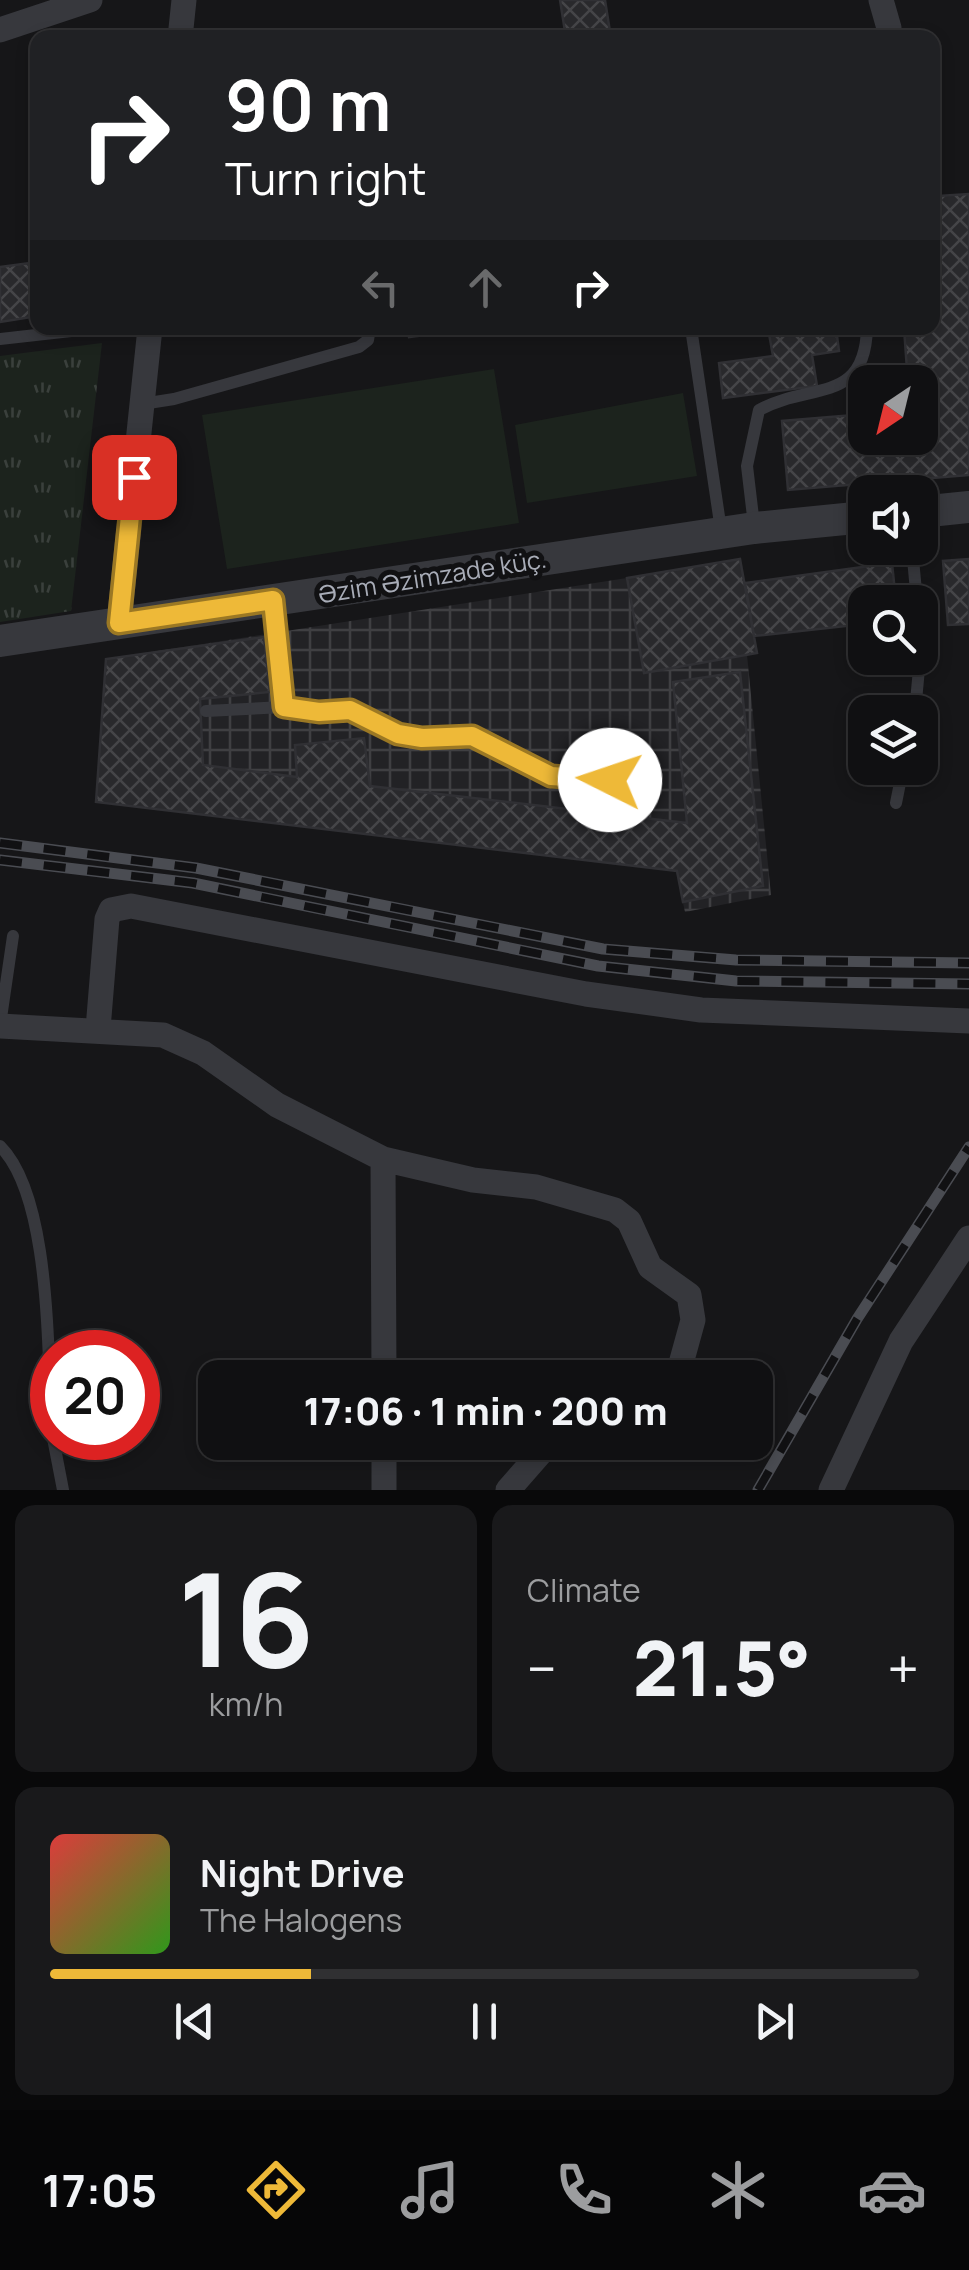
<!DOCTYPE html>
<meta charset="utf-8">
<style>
:root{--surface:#101012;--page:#19191b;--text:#f1f3f6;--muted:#9c9d9f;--line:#303032;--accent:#eeb938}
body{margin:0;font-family:Manrope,sans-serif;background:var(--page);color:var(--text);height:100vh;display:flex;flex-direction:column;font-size:38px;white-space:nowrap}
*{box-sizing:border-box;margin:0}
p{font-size:32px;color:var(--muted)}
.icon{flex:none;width:55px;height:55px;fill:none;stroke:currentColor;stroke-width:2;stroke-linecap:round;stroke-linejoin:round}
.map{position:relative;height:1490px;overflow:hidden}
.panel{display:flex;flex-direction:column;gap:15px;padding:15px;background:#09090a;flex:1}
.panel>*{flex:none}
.banner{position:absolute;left:30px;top:30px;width:910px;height:305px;border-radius:20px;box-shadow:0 5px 15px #0003,0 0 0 2px var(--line);background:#202124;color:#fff;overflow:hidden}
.needle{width:65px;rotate:215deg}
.buttons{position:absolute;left:848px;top:365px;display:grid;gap:20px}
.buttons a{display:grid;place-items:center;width:90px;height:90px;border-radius:20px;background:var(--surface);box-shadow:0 5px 15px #0003,0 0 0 2px var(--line);font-size:50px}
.speed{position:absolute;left:30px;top:1330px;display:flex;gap:20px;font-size:50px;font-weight:700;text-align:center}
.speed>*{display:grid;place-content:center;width:130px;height:130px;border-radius:50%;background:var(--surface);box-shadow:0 5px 15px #0003,0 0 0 2px var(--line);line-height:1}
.speed .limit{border:15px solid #d22;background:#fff;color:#111}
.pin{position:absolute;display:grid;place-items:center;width:85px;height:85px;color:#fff;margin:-42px;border-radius:20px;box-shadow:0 5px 15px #0006}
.me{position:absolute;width:110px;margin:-55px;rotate:274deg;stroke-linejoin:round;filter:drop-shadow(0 0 8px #0008)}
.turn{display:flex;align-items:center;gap:35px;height:210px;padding:0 30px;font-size:45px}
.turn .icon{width:130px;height:130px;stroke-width:2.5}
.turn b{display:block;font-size:70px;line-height:85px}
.lanes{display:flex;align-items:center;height:95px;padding:0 30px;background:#0003;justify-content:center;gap:50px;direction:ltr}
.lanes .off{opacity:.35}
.big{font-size:75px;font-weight:800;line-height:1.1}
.panel .widget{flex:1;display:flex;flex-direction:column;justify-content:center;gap:15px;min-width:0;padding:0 35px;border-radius:20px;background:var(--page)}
.panel .dial{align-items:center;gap:0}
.dial b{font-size:130px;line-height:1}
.song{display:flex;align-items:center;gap:30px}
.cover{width:120px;height:120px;border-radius:15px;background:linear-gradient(135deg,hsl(0 70% 55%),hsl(110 70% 35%))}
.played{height:10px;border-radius:5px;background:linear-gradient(90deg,var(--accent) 30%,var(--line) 30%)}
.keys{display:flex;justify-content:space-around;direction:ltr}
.heat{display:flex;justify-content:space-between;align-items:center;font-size:55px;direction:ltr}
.panel .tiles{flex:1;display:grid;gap:15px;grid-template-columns:1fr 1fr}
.widget:last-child{grid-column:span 2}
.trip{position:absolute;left:198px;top:1360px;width:575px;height:100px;border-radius:20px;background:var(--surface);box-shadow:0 5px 15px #0003,0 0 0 2px var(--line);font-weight:800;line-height:100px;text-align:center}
.tab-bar{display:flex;height:160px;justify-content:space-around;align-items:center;background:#060607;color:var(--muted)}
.tab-bar .icon{width:70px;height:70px}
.tab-bar .selected{color:var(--accent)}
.tab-bar b{font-size:45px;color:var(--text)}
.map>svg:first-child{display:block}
</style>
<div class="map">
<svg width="969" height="1490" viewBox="0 0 969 1490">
<defs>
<pattern id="industrial-grid" width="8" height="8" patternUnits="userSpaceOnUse" patternTransform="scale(2.5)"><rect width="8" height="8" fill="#222225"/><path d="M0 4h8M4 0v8" fill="none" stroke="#3f3f42"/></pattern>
<pattern id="park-tufts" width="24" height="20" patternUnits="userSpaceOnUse" patternTransform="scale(2.5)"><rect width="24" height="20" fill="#1c231d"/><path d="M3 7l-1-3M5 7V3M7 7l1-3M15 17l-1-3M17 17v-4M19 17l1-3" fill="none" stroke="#3a403c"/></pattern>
<pattern id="building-cross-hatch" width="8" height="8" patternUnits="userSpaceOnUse" patternTransform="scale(2.5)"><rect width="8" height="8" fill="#29292c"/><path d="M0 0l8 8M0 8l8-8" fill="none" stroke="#454548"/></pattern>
</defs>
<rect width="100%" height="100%" fill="#161618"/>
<path fill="url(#industrial-grid)" d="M627,578l17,95 103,-18 24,240 -86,17 -9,-41 -580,-69 10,-143z"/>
<path fill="url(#park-tufts)" d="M102,343l-31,268 -71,11v-266z"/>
<path fill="#1c231d" d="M494,369l25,154 -292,46 -25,-154z
M683,393l14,83 -170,27 -12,-78z"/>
<path fill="url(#building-cross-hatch)" stroke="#303034" stroke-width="2.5" d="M560,0h45l6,38h-45z
M932,171l6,25 31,-2v281l-181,15 -6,-69 83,-7v24h55v-56h-45l-1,-11 33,-1 -3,-42h28z
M38,262v54l-38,6v-55z
M407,328h71l-69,9z
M768,328h68l3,23 -27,4 5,31 -94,12 -4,-35 54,-7z
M740,559l17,94 -113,20 -17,-95z
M969,559v65l-21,1 -5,-64z
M892,563l4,39h-31v22l-111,12 -9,-53z
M264,637l6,55 -70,7 3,66 94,12 -2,-32 69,-7 6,48 317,37 -14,-141 67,-10 23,214 -80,16 -6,-31 -581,-69 10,-143z"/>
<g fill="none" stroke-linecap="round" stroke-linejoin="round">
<path stroke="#37383d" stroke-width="12" d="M691,328l30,202
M0,339l98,-11
M142,404l32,-5 185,-52 9,-7 2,-12
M754,525l-7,-59 12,-56c51,-28 106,-5 108,-82
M912,548l5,54
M273,602l11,105 35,5 30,-2 49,23 24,5 50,-2 79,40 89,6
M206,711l78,-4
M915,712l5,-54
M896,803l7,-35
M0,1025l13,-89
M0,1146c52,52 47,211 52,284
M53,1438l10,52"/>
<path stroke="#37383d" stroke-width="25" d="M881,0l8,28
M0,30l90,-30
M180,38l4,-38
M119,623l31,-295
M0,1026l163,9 40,18 74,52 106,54 1,219
M98,1029l9,-110 4,-9 20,-4 455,88 115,16 268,11
M383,1159l90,21 63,7 79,23 14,11 21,46 39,28 4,25 -16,58
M384,1442v48
M508,1490l42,-48
M831,1490l70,-149 68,-103"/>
<path stroke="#37383d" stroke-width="32" d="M920,512l49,-5
M0,641l754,-113 111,-11"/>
<g stroke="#4a4c52" stroke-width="11">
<path id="rail" d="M0,843l196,25 407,81 133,11 233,3
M0,860l193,23 405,83 138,15 233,3
M758,1490l99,-171 112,-172"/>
</g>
<use href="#rail" stroke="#111113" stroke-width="8" stroke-dasharray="22" stroke-linecap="butt"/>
</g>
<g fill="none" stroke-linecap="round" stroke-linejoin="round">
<g stroke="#9b7824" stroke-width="25">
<path id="route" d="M134,477l-15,146 154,-23 11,107 35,5 31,-2 48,24 24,4 50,-2 79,40 59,4"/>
</g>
<use href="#route" stroke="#eeb938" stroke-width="18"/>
</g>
<g text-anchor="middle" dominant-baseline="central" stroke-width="10" stroke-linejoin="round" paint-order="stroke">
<g font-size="25" fill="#a8acb7" stroke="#111113">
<text transform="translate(432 576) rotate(-9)">Əzim Əzimzade küç.</text>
</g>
</g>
</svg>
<div class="buttons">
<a><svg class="needle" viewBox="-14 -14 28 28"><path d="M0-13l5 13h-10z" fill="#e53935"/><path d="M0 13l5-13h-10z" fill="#9c9d9f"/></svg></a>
<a><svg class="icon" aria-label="sound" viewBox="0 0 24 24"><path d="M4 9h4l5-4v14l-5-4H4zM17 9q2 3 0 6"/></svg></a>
<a><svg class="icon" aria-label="search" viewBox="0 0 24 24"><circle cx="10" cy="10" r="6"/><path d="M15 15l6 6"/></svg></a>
<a><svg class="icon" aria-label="layers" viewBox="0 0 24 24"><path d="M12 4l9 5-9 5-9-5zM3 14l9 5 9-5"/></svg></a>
</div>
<div class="speed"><div class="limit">20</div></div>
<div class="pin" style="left:134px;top:477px;background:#d93025"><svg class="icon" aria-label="arrive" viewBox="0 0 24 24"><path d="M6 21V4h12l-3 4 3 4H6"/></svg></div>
<svg class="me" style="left:610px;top:780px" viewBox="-20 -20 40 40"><circle r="19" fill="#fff"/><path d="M0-13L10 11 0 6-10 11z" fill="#eeb938"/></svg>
<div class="trip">17:06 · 1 min · 200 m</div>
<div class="banner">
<div class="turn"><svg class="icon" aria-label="right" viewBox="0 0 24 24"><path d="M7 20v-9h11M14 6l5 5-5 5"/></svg><div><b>90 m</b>Turn right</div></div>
<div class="lanes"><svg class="icon off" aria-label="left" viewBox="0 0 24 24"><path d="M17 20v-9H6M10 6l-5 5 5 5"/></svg><svg class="icon off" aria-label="ahead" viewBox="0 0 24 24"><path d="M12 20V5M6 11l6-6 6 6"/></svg><svg class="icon" aria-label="right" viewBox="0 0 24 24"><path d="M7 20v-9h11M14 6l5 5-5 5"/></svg></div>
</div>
</div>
<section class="panel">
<div class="tiles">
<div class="widget dial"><b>16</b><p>km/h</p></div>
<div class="widget"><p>Climate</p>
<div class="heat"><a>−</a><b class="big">21.5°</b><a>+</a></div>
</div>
<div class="widget">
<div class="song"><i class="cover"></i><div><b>Night Drive</b><p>The Halogens</p></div></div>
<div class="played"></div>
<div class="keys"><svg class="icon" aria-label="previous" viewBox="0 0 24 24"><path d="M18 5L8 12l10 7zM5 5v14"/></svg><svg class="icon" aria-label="pause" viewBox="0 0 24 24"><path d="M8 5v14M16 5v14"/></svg><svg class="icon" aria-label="next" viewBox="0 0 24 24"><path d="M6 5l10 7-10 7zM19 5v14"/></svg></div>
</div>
</div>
</section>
<nav class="tab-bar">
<b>17:05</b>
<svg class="icon selected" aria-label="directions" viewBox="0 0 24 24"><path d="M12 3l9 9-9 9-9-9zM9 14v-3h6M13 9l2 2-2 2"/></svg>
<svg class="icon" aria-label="music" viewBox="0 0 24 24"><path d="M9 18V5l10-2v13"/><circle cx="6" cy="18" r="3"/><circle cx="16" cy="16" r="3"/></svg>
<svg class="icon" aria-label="phone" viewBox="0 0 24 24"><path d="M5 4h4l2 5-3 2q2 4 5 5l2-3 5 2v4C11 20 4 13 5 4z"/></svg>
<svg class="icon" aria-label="climate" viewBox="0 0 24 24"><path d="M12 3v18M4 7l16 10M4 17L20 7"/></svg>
<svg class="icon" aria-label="car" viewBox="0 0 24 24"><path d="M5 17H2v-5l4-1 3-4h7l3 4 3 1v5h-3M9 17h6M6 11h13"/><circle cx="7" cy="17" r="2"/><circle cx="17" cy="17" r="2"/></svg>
</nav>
